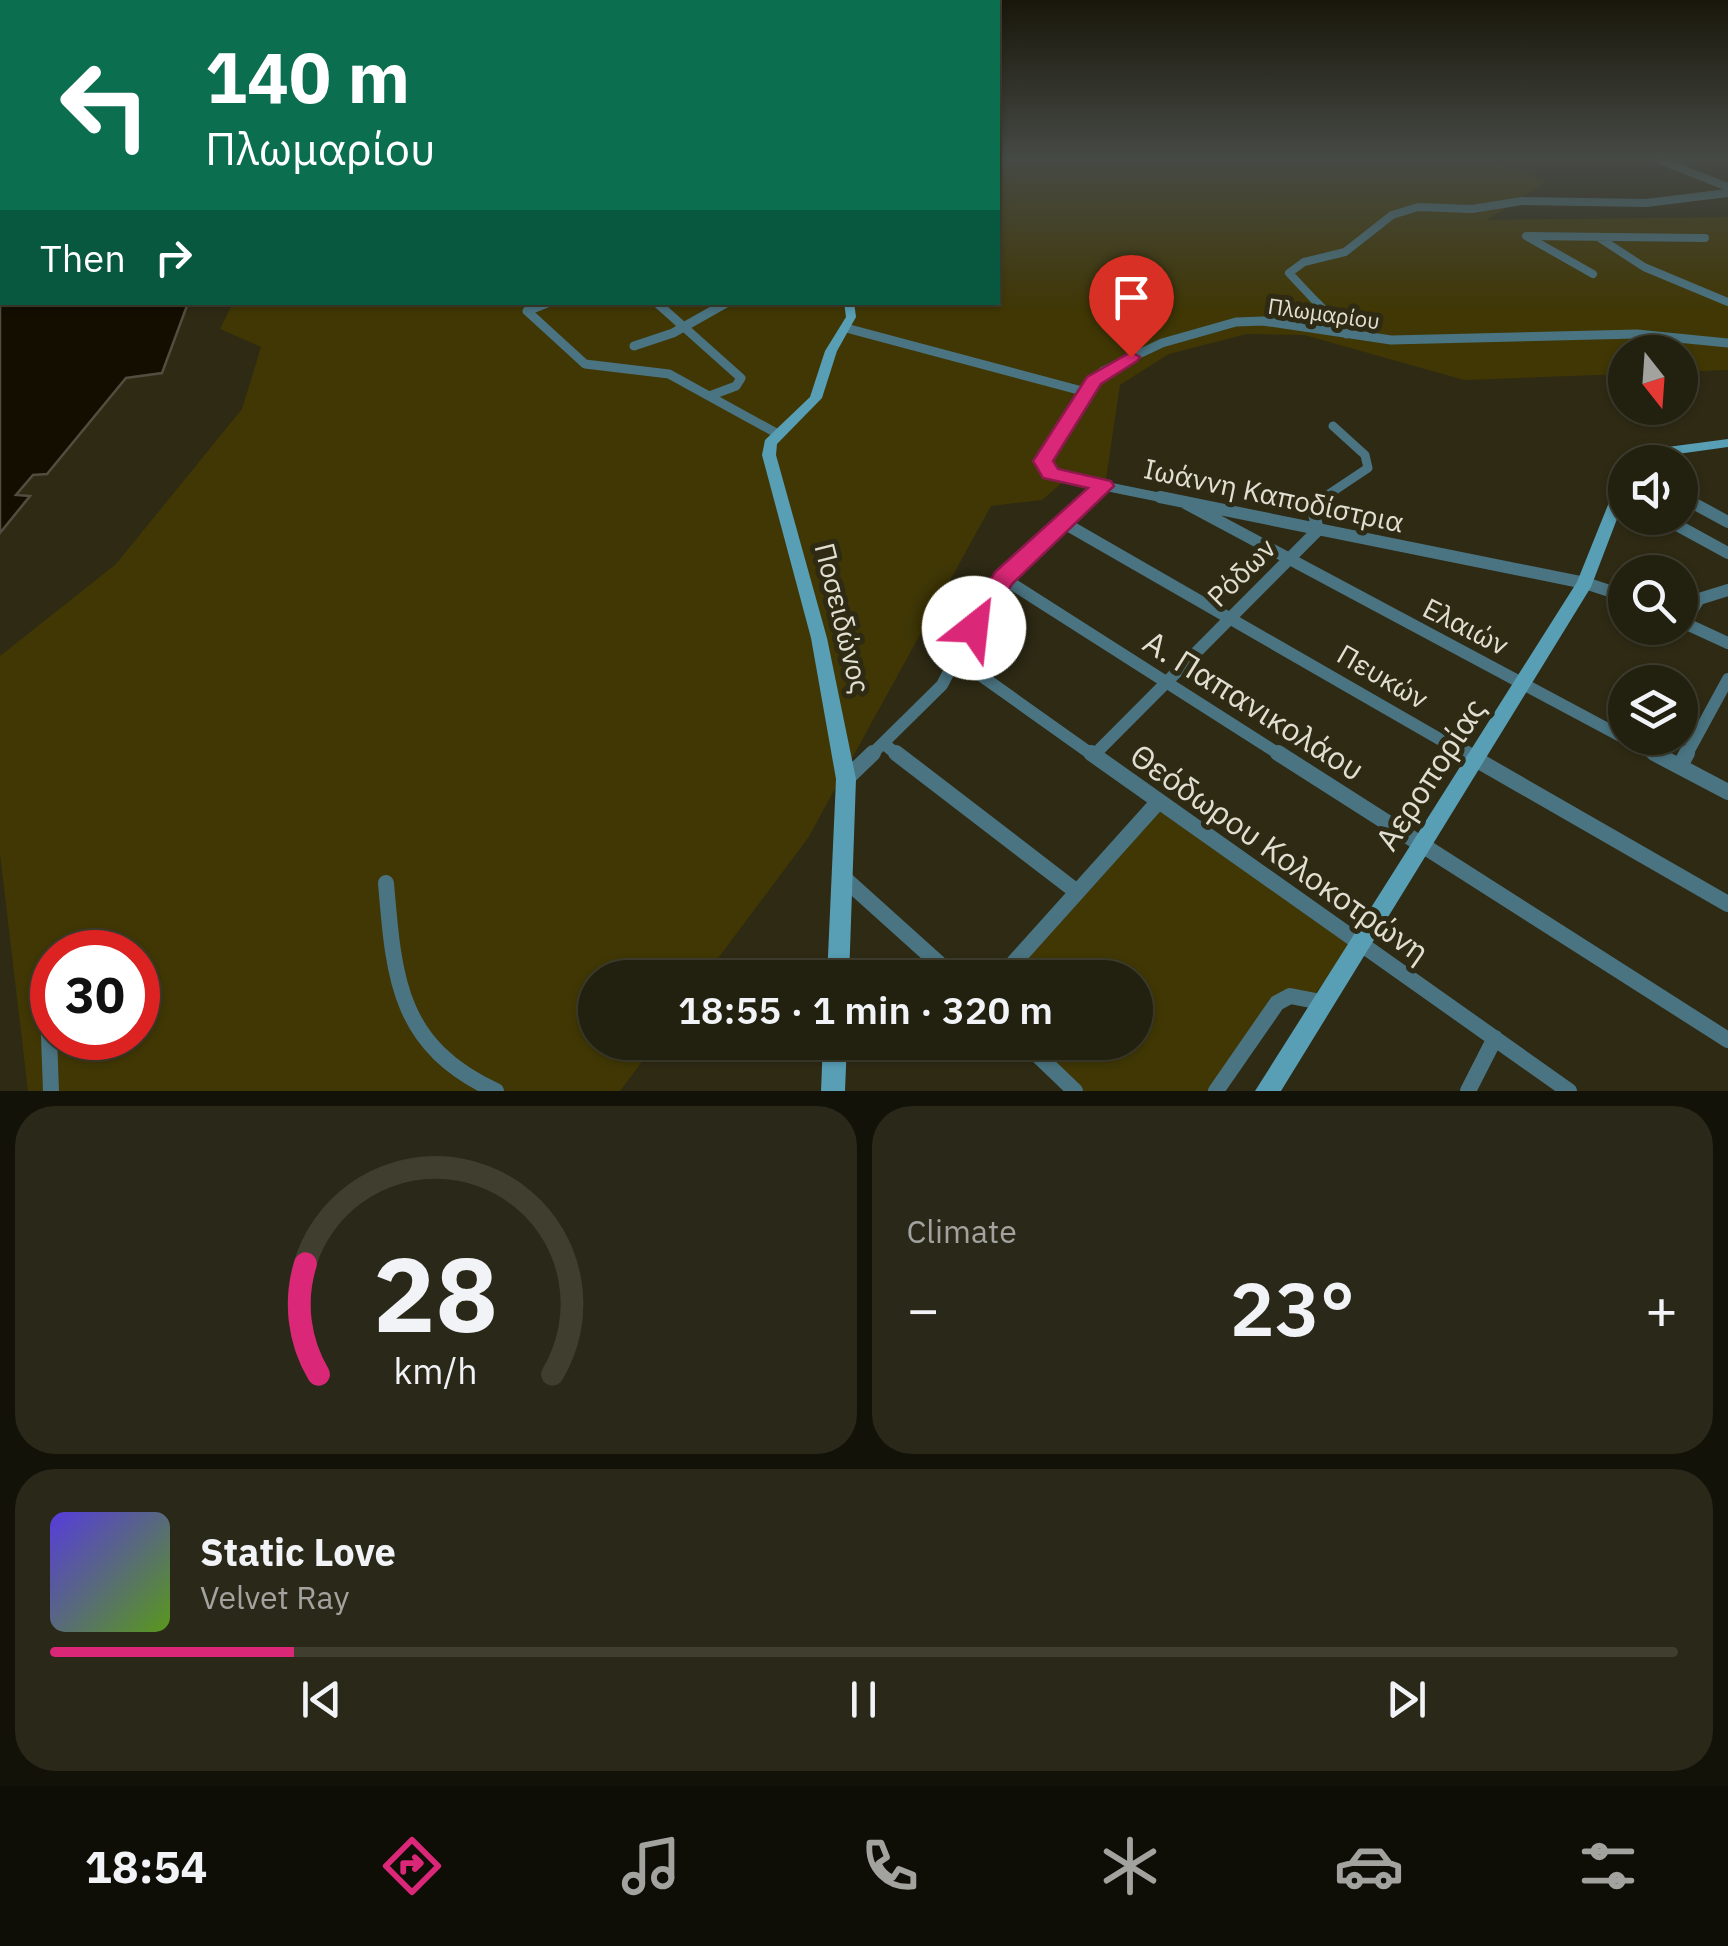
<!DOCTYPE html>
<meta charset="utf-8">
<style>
:root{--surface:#22200f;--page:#2a2818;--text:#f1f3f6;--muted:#a2a39e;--line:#3f3e2f;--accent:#db2777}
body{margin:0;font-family:"IBM Plex Sans",sans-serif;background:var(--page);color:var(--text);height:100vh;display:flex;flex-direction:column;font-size:38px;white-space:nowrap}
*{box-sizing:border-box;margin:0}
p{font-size:32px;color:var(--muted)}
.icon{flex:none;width:55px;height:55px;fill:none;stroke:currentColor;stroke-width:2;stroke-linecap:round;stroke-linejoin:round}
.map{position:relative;height:1091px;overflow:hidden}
.details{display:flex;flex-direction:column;gap:15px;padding:15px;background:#131208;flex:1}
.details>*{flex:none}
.top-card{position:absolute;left:0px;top:0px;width:1000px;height:305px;box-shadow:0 2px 8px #0004,0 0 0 2px var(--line);background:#0b6e4f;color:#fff;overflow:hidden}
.needle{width:65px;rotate:163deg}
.fabs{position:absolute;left:1608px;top:335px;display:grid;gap:20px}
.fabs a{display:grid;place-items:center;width:90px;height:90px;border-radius:50%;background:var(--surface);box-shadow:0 2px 8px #0004,0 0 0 2px var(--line);font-size:50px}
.speed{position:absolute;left:30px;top:930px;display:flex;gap:20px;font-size:50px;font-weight:700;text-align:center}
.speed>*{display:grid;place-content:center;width:130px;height:130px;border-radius:50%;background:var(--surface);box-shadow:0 2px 8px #0004,0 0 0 2px var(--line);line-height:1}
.speed .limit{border:15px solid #d22;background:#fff;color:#111}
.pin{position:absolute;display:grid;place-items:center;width:85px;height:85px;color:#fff;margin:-102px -42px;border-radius:50% 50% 50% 0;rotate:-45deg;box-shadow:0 0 10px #0007}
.pin .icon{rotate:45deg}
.me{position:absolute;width:110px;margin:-55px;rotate:29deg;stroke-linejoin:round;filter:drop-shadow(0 0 8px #0008)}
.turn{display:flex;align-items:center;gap:35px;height:210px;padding:0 40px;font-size:45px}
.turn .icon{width:130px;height:130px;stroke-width:2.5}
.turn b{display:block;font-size:70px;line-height:85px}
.then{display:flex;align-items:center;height:95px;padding:0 40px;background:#0003;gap:20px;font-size:38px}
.big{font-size:75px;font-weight:600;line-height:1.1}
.details .tile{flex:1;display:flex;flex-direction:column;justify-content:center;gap:15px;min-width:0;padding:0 35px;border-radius:40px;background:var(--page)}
.details .dial{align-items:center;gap:0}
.dial svg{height:260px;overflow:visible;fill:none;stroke:var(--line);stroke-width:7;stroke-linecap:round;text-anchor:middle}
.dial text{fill:var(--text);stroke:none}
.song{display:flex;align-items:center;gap:30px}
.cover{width:120px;height:120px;border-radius:15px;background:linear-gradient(135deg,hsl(250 70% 55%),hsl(90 70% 35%))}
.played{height:10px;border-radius:5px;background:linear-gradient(90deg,var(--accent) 15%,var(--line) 15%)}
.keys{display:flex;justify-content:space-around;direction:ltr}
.heat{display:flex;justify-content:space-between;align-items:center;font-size:55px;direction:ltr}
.details .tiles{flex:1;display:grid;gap:15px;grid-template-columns:1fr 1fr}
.tile:last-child{grid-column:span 2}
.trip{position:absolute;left:578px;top:960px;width:575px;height:100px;border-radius:50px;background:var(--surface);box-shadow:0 2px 8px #0004,0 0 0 2px var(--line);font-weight:600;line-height:100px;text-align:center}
.tabs{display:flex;height:160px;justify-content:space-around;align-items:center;background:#0e0d06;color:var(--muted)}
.tabs .icon{width:70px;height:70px}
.tabs .on{color:var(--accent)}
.tabs b{font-size:45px;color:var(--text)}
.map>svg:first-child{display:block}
</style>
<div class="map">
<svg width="1728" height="1091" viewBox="0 0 1728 1091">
<rect width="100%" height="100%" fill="#2e2a14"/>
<path fill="#403705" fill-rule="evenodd" d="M998,157h484l65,24 -60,39 241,-3v153l-48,2v-20h-55v22l-161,6 -160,-45 -57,-1 -78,20 -49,31 -14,94 -35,-4 -29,25 -51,6 -183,332 -104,139 -109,1v64l61,1 -36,48h-592l-28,-237v-198l116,-92 126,-155 19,-62 -41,-18 13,-26 765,-1zM52,952h86v86h-86z
M1156,805l194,140 -34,48 -26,3 -66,70 -15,25h-134l-51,-48 111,-1v-64h-127z"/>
<path fill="#130e00" stroke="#514d3f" stroke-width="2.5" d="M0,157l2,145 186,1 -26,70 -36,5 -79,96 -14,1 -17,20 14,1 -30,37z"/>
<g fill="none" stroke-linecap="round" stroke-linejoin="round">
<path stroke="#4a7482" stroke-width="8" d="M1652,157l76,30
M1598,237l46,30 84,35
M1593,274l-67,-38 179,2
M656,302l4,4
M540,306l10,-4
M721,306l7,-4
M1320,306l-31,-33 15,-11 41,-10 47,-37 26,-8 54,2 50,-8 124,2 82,-10"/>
<path stroke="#4a7482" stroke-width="9" d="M547,303l-20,8 58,53 84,10 109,60
M657,303l84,75 -5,8 -24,9
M1317,303l29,31
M846,328l240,64
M634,346l39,-13 53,-30
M1104,486l-54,-12 -7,-13 60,-90 59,-28 74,-21 27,-1 128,19 246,-6 91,9
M1680,496l7,4
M1089,500l15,-14 69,14
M1320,500l48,-32 -3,-13 -32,-29"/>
<path stroke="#4a7482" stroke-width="12" d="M1160,497l425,86 40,13
M1682,497l46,25
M1185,503l473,253
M1664,518l64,35
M1064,523l405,233
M1003,578l279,178
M1680,621l48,22
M1684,623l15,-24 29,-9
M959,660l135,96
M883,743l16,13
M1094,755l224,-225 -5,-20 11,-13
M870,756l72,-71 46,-88 15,-19 89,-81
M1686,756l42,-77"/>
<path stroke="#4a7482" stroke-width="16" d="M896,753l181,139
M1091,753l478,338
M1278,753l450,287
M1465,753l263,151
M1654,753l74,39
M1680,766l7,-13
M846,779l27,-26
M845,879l110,99
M386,883c8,98 13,163 110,208
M1000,978l159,-177
M47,982l4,109
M1024,1042l51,49
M1216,1091l61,-88 13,-7 31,6
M1468,1091l27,-53"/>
<path fill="#589eb4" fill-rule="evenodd" d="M844,302h10l2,15 -19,34 -15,47 -45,46 -1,11 51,183 29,141 -7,199h-22l9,-199 -25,-141 -49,-183 3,-15 45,-43 15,-46 21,-34z
M1728,439v8l-65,9 -17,6h-17l31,-14z
M1625,476v22l-34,89 -310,504h-26l322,-509 41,-102z
M823,1042h24l-2,49h-24z"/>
</g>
<linearGradient id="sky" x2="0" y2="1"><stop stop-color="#19170b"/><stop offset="0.51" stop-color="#464a45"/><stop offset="1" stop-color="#464a45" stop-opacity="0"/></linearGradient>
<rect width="1728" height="310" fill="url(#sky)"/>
<path fill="#db2777" stroke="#8e194d" stroke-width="2.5" d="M1131,352l9,5 -3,4 -36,23 -48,77 5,8 53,12 3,5 -102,98 -30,51h-17l-4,-7 34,-56 93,-84 -45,-10 -10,-17 54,-84z"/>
<g text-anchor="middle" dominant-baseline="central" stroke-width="10" stroke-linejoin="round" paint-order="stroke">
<g font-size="22" fill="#e1dfd1" stroke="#2e2a14">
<text transform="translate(1324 313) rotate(8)">Πλωμαρίου</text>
</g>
<g font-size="28" fill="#e1dfd1" stroke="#2e2a14">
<text transform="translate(1274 495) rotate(12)">Ιωάννη Καποδίστρια</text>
<text transform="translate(1241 572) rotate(-45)">Ρόδων</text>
<text transform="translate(843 618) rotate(76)">Ποσειδώνος</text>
<text transform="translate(1466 626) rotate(27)">Ελαιών</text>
<text transform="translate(1383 676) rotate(30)">Πευκών</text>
</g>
<g font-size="32" fill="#e1dfd1" stroke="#2e2a14">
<text transform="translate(1254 705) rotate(32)">Α. Παπανικολάου</text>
<text transform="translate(1430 774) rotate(-57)">Αεροπορίας</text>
<text transform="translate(1280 853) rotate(35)">Θεόδωρου Κολοκοτρώνη</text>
</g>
</g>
</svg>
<div class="fabs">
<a><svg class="needle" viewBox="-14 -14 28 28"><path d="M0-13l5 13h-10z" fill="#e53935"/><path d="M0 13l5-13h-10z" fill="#a2a39e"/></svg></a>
<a><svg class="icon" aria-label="sound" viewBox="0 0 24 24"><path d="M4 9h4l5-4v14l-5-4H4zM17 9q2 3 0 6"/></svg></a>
<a><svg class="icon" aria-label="search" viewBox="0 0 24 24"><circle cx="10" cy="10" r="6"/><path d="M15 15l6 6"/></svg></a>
<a><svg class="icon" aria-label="layers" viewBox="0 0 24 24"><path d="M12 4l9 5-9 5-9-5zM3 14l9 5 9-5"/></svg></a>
</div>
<div class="speed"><div class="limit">30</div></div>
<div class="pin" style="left:1131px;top:357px;background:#d93025"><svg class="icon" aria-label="arrive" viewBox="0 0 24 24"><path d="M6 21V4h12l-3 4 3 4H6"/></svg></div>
<svg class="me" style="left:974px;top:628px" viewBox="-20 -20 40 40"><circle r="19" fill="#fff"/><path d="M0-13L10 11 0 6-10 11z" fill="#db2777"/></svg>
<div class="trip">18:55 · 1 min · 320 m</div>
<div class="top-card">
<div class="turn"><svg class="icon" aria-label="left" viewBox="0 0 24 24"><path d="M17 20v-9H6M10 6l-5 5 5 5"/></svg><div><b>140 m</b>Πλωμαρίου</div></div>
<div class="then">Then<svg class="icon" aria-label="right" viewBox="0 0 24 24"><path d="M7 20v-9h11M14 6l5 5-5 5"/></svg></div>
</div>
</div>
<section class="details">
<div class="tiles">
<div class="tile dial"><svg viewBox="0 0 100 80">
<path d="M14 69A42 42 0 1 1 86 69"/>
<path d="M14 69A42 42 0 0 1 10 35" stroke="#db2777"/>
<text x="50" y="56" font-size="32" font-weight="700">28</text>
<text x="50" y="72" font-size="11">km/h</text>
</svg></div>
<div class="tile"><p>Climate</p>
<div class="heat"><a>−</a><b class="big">23°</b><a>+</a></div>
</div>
<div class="tile">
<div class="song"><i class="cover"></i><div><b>Static Love</b><p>Velvet Ray</p></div></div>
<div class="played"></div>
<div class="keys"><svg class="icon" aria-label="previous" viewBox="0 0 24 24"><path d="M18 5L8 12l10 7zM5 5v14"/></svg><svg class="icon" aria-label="pause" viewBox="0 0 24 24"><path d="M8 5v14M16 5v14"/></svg><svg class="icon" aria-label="next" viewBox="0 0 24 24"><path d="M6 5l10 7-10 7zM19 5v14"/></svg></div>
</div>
</div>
</section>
<nav class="tabs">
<b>18:54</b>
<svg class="icon on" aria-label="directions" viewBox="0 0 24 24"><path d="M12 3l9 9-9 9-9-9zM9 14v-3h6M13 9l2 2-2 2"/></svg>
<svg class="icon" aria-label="music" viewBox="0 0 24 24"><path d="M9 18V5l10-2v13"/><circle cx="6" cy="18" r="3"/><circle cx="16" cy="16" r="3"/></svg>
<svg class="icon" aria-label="phone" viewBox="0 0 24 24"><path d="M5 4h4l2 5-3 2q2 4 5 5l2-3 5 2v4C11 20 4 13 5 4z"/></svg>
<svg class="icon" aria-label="climate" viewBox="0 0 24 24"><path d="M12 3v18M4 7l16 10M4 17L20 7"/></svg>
<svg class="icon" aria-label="car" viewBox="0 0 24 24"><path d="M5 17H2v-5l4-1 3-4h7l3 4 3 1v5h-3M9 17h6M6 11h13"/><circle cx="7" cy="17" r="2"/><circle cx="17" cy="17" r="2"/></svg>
<svg class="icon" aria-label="filters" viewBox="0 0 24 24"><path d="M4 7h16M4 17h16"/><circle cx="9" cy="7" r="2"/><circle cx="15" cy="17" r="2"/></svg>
</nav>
